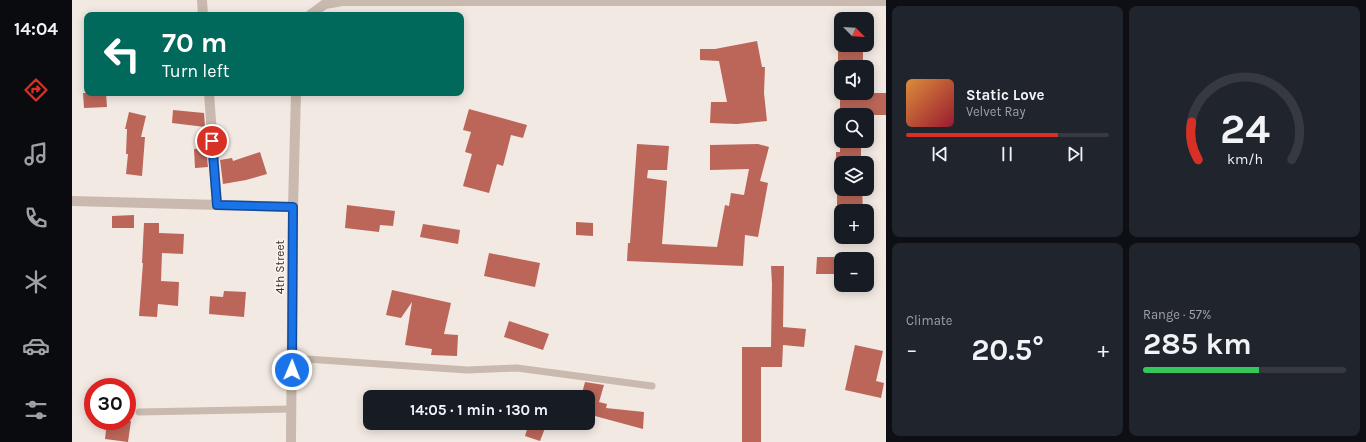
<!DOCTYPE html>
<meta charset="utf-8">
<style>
:root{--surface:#171b24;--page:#20242c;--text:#f1f3f6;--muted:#9ea1a6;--line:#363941;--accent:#d93025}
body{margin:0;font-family:Karla,sans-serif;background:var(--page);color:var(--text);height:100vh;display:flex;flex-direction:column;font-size:15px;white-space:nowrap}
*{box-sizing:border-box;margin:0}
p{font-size:13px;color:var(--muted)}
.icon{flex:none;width:22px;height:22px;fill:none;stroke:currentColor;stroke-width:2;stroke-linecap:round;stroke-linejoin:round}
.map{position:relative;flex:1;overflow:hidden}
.details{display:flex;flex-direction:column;gap:6px;padding:6px;background:#0d0f14;width:480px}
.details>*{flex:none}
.banner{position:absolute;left:12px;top:12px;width:380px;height:84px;border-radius:8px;box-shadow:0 2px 10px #0003;background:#00695c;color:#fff;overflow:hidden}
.needle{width:26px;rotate:114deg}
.buttons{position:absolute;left:762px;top:12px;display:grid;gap:8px}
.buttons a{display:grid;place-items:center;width:40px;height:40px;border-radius:8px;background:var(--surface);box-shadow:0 2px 10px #0003;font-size:20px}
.speed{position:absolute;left:12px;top:378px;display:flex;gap:8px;font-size:20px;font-weight:700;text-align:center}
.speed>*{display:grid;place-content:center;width:52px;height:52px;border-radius:50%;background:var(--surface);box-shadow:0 2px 10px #0003;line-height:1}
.speed .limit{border:6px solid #d22;background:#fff;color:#111}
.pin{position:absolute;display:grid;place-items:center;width:34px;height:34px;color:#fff;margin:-17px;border:2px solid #fff;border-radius:50%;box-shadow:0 1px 4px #0007}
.me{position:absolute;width:44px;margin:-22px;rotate:1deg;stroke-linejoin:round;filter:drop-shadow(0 0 3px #0008)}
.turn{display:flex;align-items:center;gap:14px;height:84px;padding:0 12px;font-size:18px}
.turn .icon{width:52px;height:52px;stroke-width:2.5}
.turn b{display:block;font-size:28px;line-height:34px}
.big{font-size:30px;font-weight:700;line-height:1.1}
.details .widget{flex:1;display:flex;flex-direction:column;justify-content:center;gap:6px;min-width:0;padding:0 14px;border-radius:8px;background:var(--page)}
.details .dial{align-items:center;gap:0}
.dial svg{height:104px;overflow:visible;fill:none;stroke:var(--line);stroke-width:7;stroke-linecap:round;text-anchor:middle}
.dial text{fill:var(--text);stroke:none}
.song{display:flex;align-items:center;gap:12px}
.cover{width:48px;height:48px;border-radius:6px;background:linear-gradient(135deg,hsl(30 70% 55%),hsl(350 70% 35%))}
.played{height:4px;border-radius:2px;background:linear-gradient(90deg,var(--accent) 75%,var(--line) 75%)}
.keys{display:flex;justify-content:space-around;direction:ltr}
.heat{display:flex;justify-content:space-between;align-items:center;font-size:22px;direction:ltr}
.charge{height:6px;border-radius:3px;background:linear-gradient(90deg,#34c759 57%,var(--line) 0)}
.details .tiles{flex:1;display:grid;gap:6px;grid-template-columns:repeat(2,1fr)}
.trip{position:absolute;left:291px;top:390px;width:232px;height:40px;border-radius:8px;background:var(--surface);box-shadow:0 2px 10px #0003;font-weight:700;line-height:40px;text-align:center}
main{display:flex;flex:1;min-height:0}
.tab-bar{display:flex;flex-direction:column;width:72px;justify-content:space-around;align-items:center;background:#090b0e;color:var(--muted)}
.tab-bar .icon{width:28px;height:28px}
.tab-bar .active{color:var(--accent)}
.tab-bar b{font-size:18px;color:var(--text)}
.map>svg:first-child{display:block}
</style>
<main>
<nav class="tab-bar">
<b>14:04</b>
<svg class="icon active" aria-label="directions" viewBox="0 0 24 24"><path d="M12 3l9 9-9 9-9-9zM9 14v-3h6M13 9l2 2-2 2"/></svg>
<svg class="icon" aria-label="music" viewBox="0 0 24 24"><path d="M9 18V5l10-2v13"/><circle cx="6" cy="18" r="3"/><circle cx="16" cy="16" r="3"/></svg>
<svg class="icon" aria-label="phone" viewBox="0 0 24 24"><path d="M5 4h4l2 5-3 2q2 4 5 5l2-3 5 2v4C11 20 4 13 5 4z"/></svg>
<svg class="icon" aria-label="climate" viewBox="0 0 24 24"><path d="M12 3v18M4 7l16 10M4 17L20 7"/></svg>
<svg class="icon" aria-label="car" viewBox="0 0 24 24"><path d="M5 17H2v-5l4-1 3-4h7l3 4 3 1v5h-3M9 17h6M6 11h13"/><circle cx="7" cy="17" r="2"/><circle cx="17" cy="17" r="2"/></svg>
<svg class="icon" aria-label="filters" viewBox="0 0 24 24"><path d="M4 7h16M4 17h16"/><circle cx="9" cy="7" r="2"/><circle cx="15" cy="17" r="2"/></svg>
</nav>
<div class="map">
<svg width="814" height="442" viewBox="0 0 814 442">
<rect width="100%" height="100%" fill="#f2e9e3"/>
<path fill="#bb6658" d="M685,41l5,26h3l-1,26 3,28 -30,3 -27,-1 1,-21h16l-8,-41 -19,-1v-11h15z
M766,45h25v22h-25z
M11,93h23l1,14 -23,1z
M768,93h46v22h-46z
M397,109l58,16 -4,13 -12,-3 -8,31 -6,-2 -8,29 -26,-7 9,-32 -7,-2 6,-20 -8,-2z
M101,110l31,3 1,14 -33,-4z
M57,112l17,4 -5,21h4l-3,39 -16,-2 2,-20h-2l1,-25h-2z
M768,141h21v22h-25v-11h4z
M565,144l32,2 -2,24h-19l-1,8 20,3 -5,63 55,3 8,-42 4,1 2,-13 13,2 5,-26 -39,1v-25l48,-1 11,3 -9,34 8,2 -10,54 -13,-2 -2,31 -116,-5 1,-18h2z
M134,148l2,19 -13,1 -1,-19z
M188,152l7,22 -21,6 -23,4 -3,-24 12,-2 1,3z
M765,189h25l1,22h-26z
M275,205l48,6 -2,15 -13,-1 -1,7 -34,-4z
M62,215v13h-22v-12z
M504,222l17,1v13l-17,-1z
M72,223h15v10l25,1 -1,20 -21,-1 -1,28 18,1 -1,24 -20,-2 -1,13 -18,-1 4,-53h-1z
M351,224l37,6 -2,14 -38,-7z
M417,253l51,10 -5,24 -51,-11z
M745,257h17v17h-18z
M699,266h13l-1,61 23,2 -2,18 -21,-2 -1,22h-21v75h-19v-95h29l1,-63z
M320,290l59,13 -7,31 14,1 -1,21 -26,-1 1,-6 -27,-4 7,-43 -11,16 -15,-3z
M152,291l22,1 -2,25 -35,-3 1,-18 13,1z
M437,321l40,13 -6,16 -39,-13z
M783,345l28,6 -7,30 8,2 -3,15 -36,-8z
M513,382l19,3 -5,17 8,2 -1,4 38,4 -1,17 -48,-13 -3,12h-4v-31h-7z
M35,421h24l-3,21 -23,-3z
M457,423h18l-7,18 -15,-5z"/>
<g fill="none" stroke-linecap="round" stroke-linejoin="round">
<path stroke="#c9b9af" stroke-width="7" d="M220,358l175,12 50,-2 135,18
M67,412l152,-3"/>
<path stroke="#c9b9af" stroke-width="10" d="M130,0l1,15
M238,15l15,-11 17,-3h544
M137,93l8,112
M0,201l221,6
M219,442l2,-235 3,-114"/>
</g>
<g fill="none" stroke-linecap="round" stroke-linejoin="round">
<g stroke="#114b97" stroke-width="10">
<path id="route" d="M140,141l5,64 76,2 -1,163"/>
</g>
<use href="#route" stroke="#1a73e8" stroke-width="7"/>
</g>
<g text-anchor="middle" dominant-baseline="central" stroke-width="3" stroke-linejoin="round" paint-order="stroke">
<g font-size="12" fill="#392f2d" stroke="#faf4ef">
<text transform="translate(208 267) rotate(-90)">4th Street</text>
</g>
</g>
</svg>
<div class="buttons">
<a><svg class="needle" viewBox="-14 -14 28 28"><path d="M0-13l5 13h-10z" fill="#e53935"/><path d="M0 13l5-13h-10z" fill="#9ea1a6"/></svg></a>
<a><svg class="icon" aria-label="sound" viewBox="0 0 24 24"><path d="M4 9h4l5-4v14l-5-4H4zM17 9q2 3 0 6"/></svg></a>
<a><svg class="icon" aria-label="search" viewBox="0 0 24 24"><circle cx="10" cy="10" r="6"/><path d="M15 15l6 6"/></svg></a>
<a><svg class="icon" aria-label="layers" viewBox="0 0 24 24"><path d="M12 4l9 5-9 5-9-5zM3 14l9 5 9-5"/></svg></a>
<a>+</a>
<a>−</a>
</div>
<div class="speed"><div class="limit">30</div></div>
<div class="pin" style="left:140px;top:141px;background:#d93025"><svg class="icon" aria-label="arrive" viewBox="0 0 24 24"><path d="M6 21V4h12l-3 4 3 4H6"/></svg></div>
<svg class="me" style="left:220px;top:370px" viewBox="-20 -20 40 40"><circle r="17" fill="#1a73e8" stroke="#fff" stroke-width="3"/><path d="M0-11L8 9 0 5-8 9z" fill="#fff"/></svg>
<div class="trip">14:05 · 1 min · 130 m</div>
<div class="banner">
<div class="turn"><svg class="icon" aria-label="left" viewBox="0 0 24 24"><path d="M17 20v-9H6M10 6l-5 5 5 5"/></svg><div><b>70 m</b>Turn left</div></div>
</div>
</div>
<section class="details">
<div class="tiles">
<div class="widget">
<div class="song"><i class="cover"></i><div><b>Static Love</b><p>Velvet Ray</p></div></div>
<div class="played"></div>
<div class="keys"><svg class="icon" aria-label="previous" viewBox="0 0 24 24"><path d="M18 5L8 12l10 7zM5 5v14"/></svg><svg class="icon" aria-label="pause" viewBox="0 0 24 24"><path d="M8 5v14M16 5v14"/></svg><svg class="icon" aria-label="next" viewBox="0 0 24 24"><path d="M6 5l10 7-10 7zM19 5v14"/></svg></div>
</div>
<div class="widget dial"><svg viewBox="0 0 100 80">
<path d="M14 69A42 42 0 1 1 86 69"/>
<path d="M14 69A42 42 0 0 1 9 40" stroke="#d93025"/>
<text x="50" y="56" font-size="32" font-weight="700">24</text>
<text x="50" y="72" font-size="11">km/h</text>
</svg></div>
<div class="widget"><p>Climate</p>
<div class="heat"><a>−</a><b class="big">20.5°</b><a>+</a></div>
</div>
<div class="widget"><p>Range · 57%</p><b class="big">285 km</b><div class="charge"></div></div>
</div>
</section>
</main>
